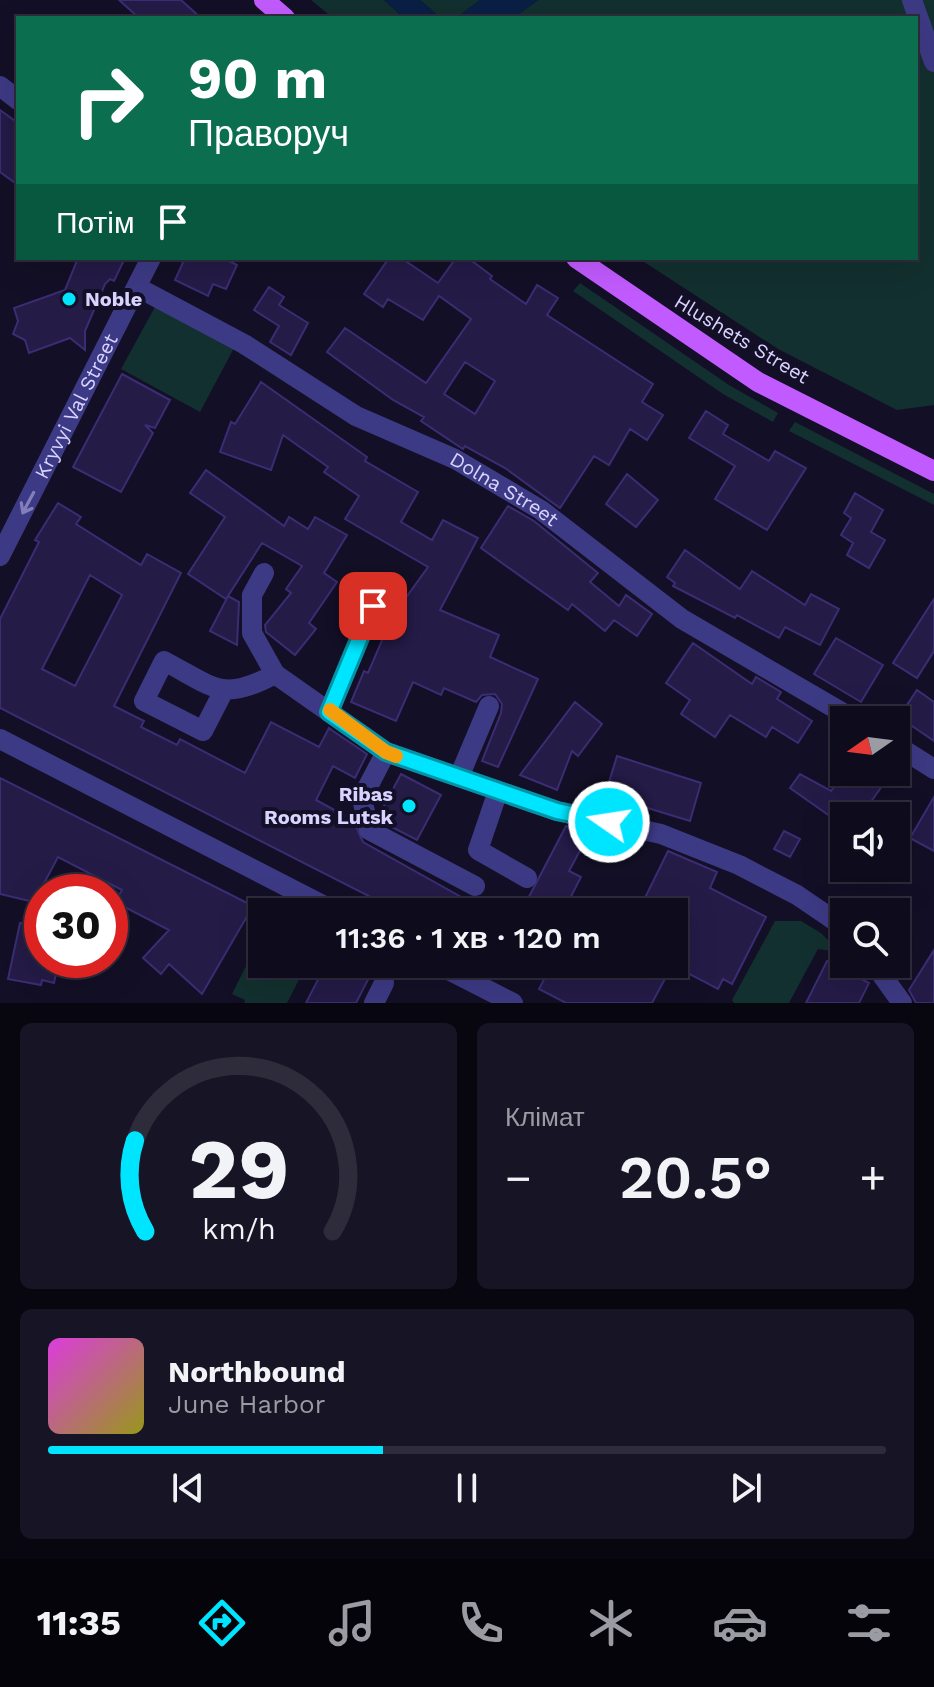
<!DOCTYPE html>
<html lang="uk">
<meta charset="utf-8">
<style>
:root{--surface:#0e0b1c;--page:#171425;--text:#f1f3f6;--muted:#9b9ba3;--line:#2e2b3b;--accent:#00e5ff}
body{margin:0;font-family:"Work Sans",sans-serif;background:var(--page);color:var(--text);height:100vh;display:flex;flex-direction:column;font-size:30px;white-space:nowrap}
*{box-sizing:border-box;margin:0}
p{font-size:26px;color:var(--muted)}
.icon{flex:none;width:44px;height:44px;fill:none;stroke:currentColor;stroke-width:2;stroke-linecap:round;stroke-linejoin:round}
.map{position:relative;height:1003px;overflow:hidden}
.sheet{display:flex;flex-direction:column;gap:20px;padding:20px;background:#08060f;flex:1}
.sheet>*{flex:none}
.guide{position:absolute;left:16px;top:16px;width:902px;height:244px;border-radius:0px;box-shadow:0 8px 32px #0002,0 0 0 2px var(--line);background:#0b6e4f;color:#fff;overflow:hidden}
.needle{width:52px;rotate:256deg}
.buttons{position:absolute;left:830px;top:706px;display:grid;gap:16px}
.buttons a{display:grid;place-items:center;width:80px;height:80px;border-radius:0px;background:var(--surface);box-shadow:0 8px 32px #0002,0 0 0 2px var(--line);font-size:40px}
.speed{position:absolute;left:24px;top:874px;display:flex;gap:16px;font-size:40px;font-weight:700;text-align:center}
.speed>*{display:grid;place-content:center;width:104px;height:104px;border-radius:50%;background:var(--surface);box-shadow:0 8px 32px #0002,0 0 0 2px var(--line);line-height:1}
.speed .limit{border:12px solid #d22;background:#fff;color:#111}
.pin{position:absolute;display:grid;place-items:center;width:68px;height:68px;color:#fff;margin:-34px;border-radius:16px;box-shadow:0 4px 12px #0006}
.me{position:absolute;width:88px;margin:-44px;rotate:283deg;stroke-linejoin:round;filter:drop-shadow(0 0 6px #0008)}
.turn{display:flex;align-items:center;gap:28px;height:168px;padding:0 40px;font-size:36px}
.turn .icon{width:104px;height:104px;stroke-width:2.5}
.turn b{display:block;font-size:56px;line-height:68px}
.then{display:flex;align-items:center;height:76px;padding:0 40px;background:#0003;gap:16px;font-size:30px}
.big{font-size:60px;font-weight:600;line-height:1.1}
.sheet .widget{flex:1;display:flex;flex-direction:column;justify-content:center;gap:12px;min-width:0;padding:0 28px;border-radius:12px;background:var(--page)}
.sheet .dial{align-items:center;gap:0}
.dial svg{height:208px;overflow:visible;fill:none;stroke:var(--line);stroke-width:7;stroke-linecap:round;text-anchor:middle}
.dial text{fill:var(--text);stroke:none}
.song{display:flex;align-items:center;gap:24px}
.cover{width:96px;height:96px;border-radius:12px;background:linear-gradient(135deg,hsl(300 70% 55%),hsl(60 70% 35%))}
.played{height:8px;border-radius:4px;background:linear-gradient(90deg,var(--accent) 40%,var(--line) 40%)}
.keys{display:flex;justify-content:space-around;direction:ltr}
.heat{display:flex;justify-content:space-between;align-items:center;font-size:44px;direction:ltr}
.sheet .tiles{flex:1;display:grid;gap:20px;grid-template-columns:1fr 1fr}
.widget:last-child{grid-column:span 2}
.trip{position:absolute;left:248px;top:898px;width:440px;height:80px;border-radius:0px;background:var(--surface);box-shadow:0 8px 32px #0002,0 0 0 2px var(--line);font-weight:600;line-height:80px;text-align:center}
.menu{display:flex;height:128px;justify-content:space-around;align-items:center;background:#06040b;color:var(--muted)}
.menu .icon{width:56px;height:56px}
.menu .on{color:var(--accent)}
.menu b{font-size:36px;color:var(--text)}
.map>svg:first-child{display:block}
</style>
<div class="map">
<svg width="934" height="1003" viewBox="0 0 934 1003">
<rect width="100%" height="100%" fill="#130f26"/>
<path fill="#12302f" d="M311,0h73l20,18h-71z
M420,0h60l-24,18h-15z
M538,0h396v405l-37,5 -119,-61 -140,-91h278v-240h-402z
M580,283l149,102 49,28 -5,9 -50,-28 -150,-103z
M156,305l78,43 -34,64 -79,-43z
M795,422l139,72v11l-145,-74z
M775,921h26l20,12 13,13 -2,5 -14,-2 -29,54h-55l-2,-3z
M262,934v30h45l-20,39h-43l1,-3 -13,-6z"/>
<path fill="#0a1f44" d="M384,0h36l21,18h-37z
M480,0h58l-24,18h-58z"/>
<path fill="#241b47" stroke="#3b2d73" stroke-width="2" fill-rule="evenodd" d="M119,0h62l20,18h-62z
M0,110l18,13v62l-18,-13z
M78,258h47l-11,23 -4,-2 -5,5 -20,47v19l-15,-12 -41,15 -4,-13 -12,-6 5,-13 -4,-13 51,-18z
M185,258h38l14,7 -11,24 -13,-5 -5,12 -33,-16z
M389,258h12l37,25 18,-25h12l24,18 -2,3 36,25 11,-19 21,13 -11,17 106,69 -11,18 21,13 -16,25 -17,-11 -21,36 -15,-9 -34,52 -55,-40 -40,-22 -2,3 -42,-28 3,-4 -31,-17 -66,-48 18,-24 81,55 45,-64 -32,-23 -16,24 -35,-21 -5,8 -19,-13zM465,362l30,19 -20,33 -31,-20z
M269,287l15,10 -5,8 29,18 -17,32 -21,-13 9,-16 -25,-16z
M122,374l48,26 -15,28 -10,-3 8,8 -32,59 -48,-25z
M261,382l106,75 -2,4 53,31 -17,30 31,18 11,-20 35,18 -38,72 59,25 -9,22 48,22 -40,88 -16,-6 19,-48 1,-9 -7,-10 -13,1 -6,7 -32,-14 -3,7 -28,-13 -17,39 -45,-19 13,-31 4,2 24,-56 36,-50 -83,-48 14,-23 -35,-24 4,-5 -45,-32 -12,35 -51,-18 11,-30 4,2z
M706,411l22,14 -5,9 46,27 6,-10 31,17 -39,62 -52,-31 20,-33 -46,-28z
M206,470l78,56 5,-9 19,12 7,-12 32,18 -23,38 13,9 -28,41 7,6 -21,26 -29,-23 -1,-7 26,-32 -5,-4 16,-23 -40,-23 -36,56 -38,-25 37,-57 -35,-24z
M627,474l31,26 -22,27 -30,-23z
M855,493l28,17 -12,22 14,8 -16,28 -22,-13 6,-12 -12,-8 10,-17 -7,-5z
M58,503l23,14 -5,7 65,41 6,-11 34,19 -67,133 30,15 -3,6 36,18 3,-6 65,34 26,-51 48,25 10,-19 4,3 34,23 -12,24 -22,-12 -17,34 37,20 10,22 125,70h-88l-400,-204v-89l39,-77 -4,-2zM90,575l32,20 -47,91 -33,-17z
M508,506l26,15 64,52 -8,9 29,24 7,-11 26,19 -15,22 -23,-16 -9,11 -33,-27 -4,6 -87,-62z
M685,550l55,39 12,-18 53,34 6,-11 28,15 -19,36 -35,-18 -6,11 -42,-23 -2,3 -62,-32 2,-3 -8,-6z
M228,596l11,6 -2,43 -27,-14z
M934,599v52l-17,27 -24,-15z
M836,638l47,27 -22,37 -47,-28z
M693,643l59,41 4,-7 25,15 -4,7 35,22 -14,22 -26,-16 -6,10 -36,-22 -15,22 -34,-23 9,-14 -24,-17z
M917,690l17,12v39l-35,-24z
M575,702l27,22 -24,32 -6,-5 -15,39 -37,-15z
M617,756l84,27 -11,38 -85,-26z
M845,772h17l20,14 -21,30h-21l-3,5 -47,-33 10,-14 31,17z
M401,774l40,21 -24,45 -37,-19 -1,-6z
M0,778l253,128 -51,88 -33,-30 -8,10 -18,-16 26,-28 -54,-28 7,-12 -64,-33 -24,45 -34,-8z
M934,797v54l-24,-13z
M566,826l24,6 -21,39 12,6 -18,35h-42z
M784,831l16,8 -10,18 -16,-8z
M668,851l49,21 -7,16 56,29 -34,67 -9,-5 -5,10 -44,-23v-54h-36z
M20,923l22,4v33h17l-5,23 -12,-3 -1,5 -33,-6z
M934,950v53h-18l-7,-13z
M827,961l42,22 -10,20h-53z
M326,964h50l-20,39h-50z
M552,964h22l23,12 6,-12h70l-21,39h-86l-27,-14z"/>
<g fill="none" stroke-linecap="round" stroke-linejoin="round">
<g stroke="#3d3a85" stroke-width="20">
<path d="M912,0l22,62"/>
<path d="M0,86l18,14"/>
<path id="s1" d="M137,287l107,57 112,72 99,43 86,51 141,109 173,101"/>
<path id="s2" d="M0,556l151,-298"/>
<path d="M264,573l-12,22v38l23,41 111,78 171,59 104,23 78,31 58,30 47,32"/>
<path d="M223,692l-20,39 -59,-30 20,-40c50,26 58,42 111,13"/>
<path d="M329,712l44,-106"/>
<path d="M0,739l336,173"/>
<path d="M896,745l38,24"/>
<path d="M386,752l-24,46 7,32 106,56"/>
<path d="M459,777l30,-71"/>
<path d="M498,791l-20,59 49,28"/>
<path d="M437,964l76,39"/>
<path d="M874,964l28,39"/>
<path d="M374,1003l10,-20"/>
</g>
<path stroke="#c25bff" stroke-width="20" d="M264,0l21,18
M576,258l182,124 176,89"/>
</g>
<defs><path id="oneway-shaft" d="M-6 0H5M1.5-3L5.5 0L1.5 3" fill="none" stroke-width="1.6" stroke-linecap="round" stroke-linejoin="round" transform="scale(2)"/></defs>
<use stroke="#837fbc" href="#oneway-shaft" transform="translate(28 503) rotate(118)"/>
<g fill="none" stroke-linecap="round" stroke-linejoin="round">
<g stroke="#0095a6" stroke-width="20">
<path id="route" d="M373,606l-44,106 57,40 171,59 52,11"/>
</g>
<use href="#route" stroke="#00e5ff" stroke-width="14"/>
<path stroke="#f59e0b" stroke-width="14" d="M330,710l56,42 10,4"/>
</g>
<g fill="#00e5ff" stroke="#130f26" stroke-width="3">
<circle cx="69" cy="299" r="8"/>
<circle cx="409" cy="806" r="8"/>
</g>
<g text-anchor="middle" dominant-baseline="central" stroke-width="8" stroke-linejoin="round" paint-order="stroke">
<g font-size="20" font-weight="bold" fill="#d9d4ff" stroke="#130f26" text-anchor="start">
<text x="85" y="299">Noble</text>
<text x="393" y="794" text-anchor="end">Ribas<tspan x="393" dy="23">Rooms Lutsk</tspan></text>
</g>
<g font-size="20" fill="#d9d4ff" stroke="#130f26">
<text transform="translate(742 339) rotate(31)">Hlushets Street</text>
<text stroke="none"><textPath href="#s2" startOffset="168">Kryvyi Val Street</textPath></text>
<text stroke="none"><textPath href="#s1" startOffset="420">Dolna Street</textPath></text>
</g>
</g>
</svg>
<div class="buttons">
<a><svg class="needle" viewBox="-14 -14 28 28"><path d="M0-13l5 13h-10z" fill="#e53935"/><path d="M0 13l5-13h-10z" fill="#9b9ba3"/></svg></a>
<a><svg class="icon" aria-label="sound" viewBox="0 0 24 24"><path d="M4 9h4l5-4v14l-5-4H4zM17 9q2 3 0 6"/></svg></a>
<a><svg class="icon" aria-label="search" viewBox="0 0 24 24"><circle cx="10" cy="10" r="6"/><path d="M15 15l6 6"/></svg></a>
</div>
<div class="speed"><div class="limit">30</div></div>
<div class="pin" style="left:373px;top:606px;background:#d93025"><svg class="icon" aria-label="arrive" viewBox="0 0 24 24"><path d="M6 21V4h12l-3 4 3 4H6"/></svg></div>
<svg class="me" style="left:609px;top:822px" viewBox="-20 -20 40 40"><circle r="17" fill="#00e5ff" stroke="#fff" stroke-width="3"/><path d="M0-11L8 9 0 5-8 9z" fill="#fff"/></svg>
<div class="trip">11:36 · 1 хв · 120 m</div>
<div class="guide">
<div class="turn"><svg class="icon" aria-label="right" viewBox="0 0 24 24"><path d="M7 20v-9h11M14 6l5 5-5 5"/></svg><div><b>90 m</b>Праворуч</div></div>
<div class="then">Потім<svg class="icon" aria-label="arrive" viewBox="0 0 24 24"><path d="M6 21V4h12l-3 4 3 4H6"/></svg></div>
</div>
</div>
<section class="sheet">
<div class="tiles">
<div class="widget dial"><svg viewBox="0 0 100 80">
<path d="M14 69A42 42 0 1 1 86 69"/>
<path d="M14 69A42 42 0 0 1 10 34" stroke="#00e5ff"/>
<text x="50" y="56" font-size="32" font-weight="700">29</text>
<text x="50" y="72" font-size="11">km/h</text>
</svg></div>
<div class="widget"><p>Клімат</p>
<div class="heat"><a>−</a><b class="big">20.5°</b><a>+</a></div>
</div>
<div class="widget">
<div class="song"><i class="cover"></i><div><b>Northbound</b><p>June Harbor</p></div></div>
<div class="played"></div>
<div class="keys"><svg class="icon" aria-label="previous" viewBox="0 0 24 24"><path d="M18 5L8 12l10 7zM5 5v14"/></svg><svg class="icon" aria-label="pause" viewBox="0 0 24 24"><path d="M8 5v14M16 5v14"/></svg><svg class="icon" aria-label="next" viewBox="0 0 24 24"><path d="M6 5l10 7-10 7zM19 5v14"/></svg></div>
</div>
</div>
</section>
<nav class="menu">
<b>11:35</b>
<svg class="icon on" aria-label="directions" viewBox="0 0 24 24"><path d="M12 3l9 9-9 9-9-9zM9 14v-3h6M13 9l2 2-2 2"/></svg>
<svg class="icon" aria-label="music" viewBox="0 0 24 24"><path d="M9 18V5l10-2v13"/><circle cx="6" cy="18" r="3"/><circle cx="16" cy="16" r="3"/></svg>
<svg class="icon" aria-label="phone" viewBox="0 0 24 24"><path d="M5 4h4l2 5-3 2q2 4 5 5l2-3 5 2v4C11 20 4 13 5 4z"/></svg>
<svg class="icon" aria-label="climate" viewBox="0 0 24 24"><path d="M12 3v18M4 7l16 10M4 17L20 7"/></svg>
<svg class="icon" aria-label="car" viewBox="0 0 24 24"><path d="M5 17H2v-5l4-1 3-4h7l3 4 3 1v5h-3M9 17h6M6 11h13"/><circle cx="7" cy="17" r="2"/><circle cx="17" cy="17" r="2"/></svg>
<svg class="icon" aria-label="filters" viewBox="0 0 24 24"><path d="M4 7h16M4 17h16"/><circle cx="9" cy="7" r="2"/><circle cx="15" cy="17" r="2"/></svg>
</nav>
